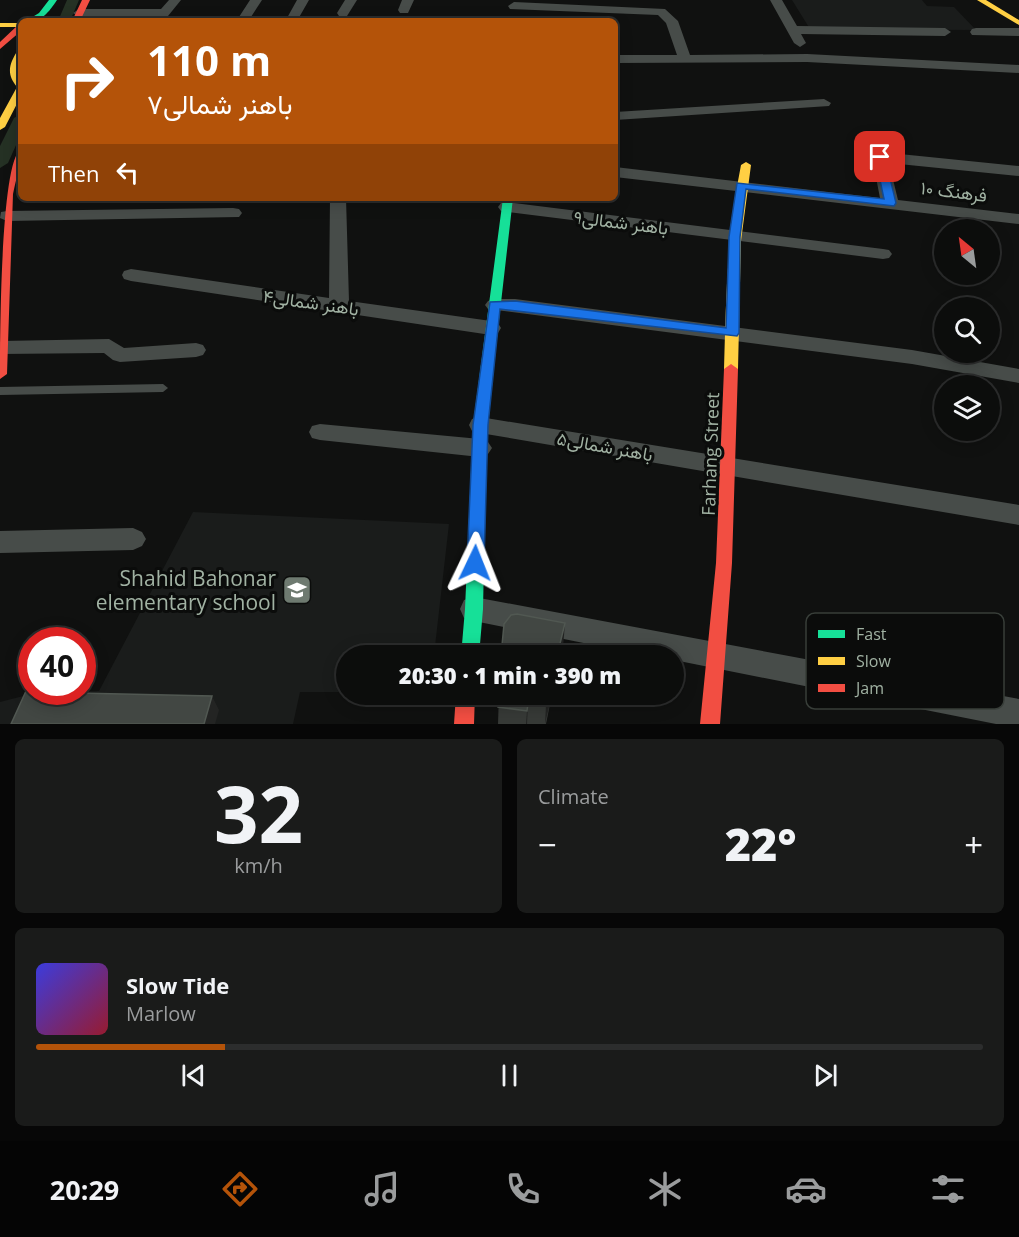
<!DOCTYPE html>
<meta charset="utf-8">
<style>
:root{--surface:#0c0d0c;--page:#1a1b1a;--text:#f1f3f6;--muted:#9a9c9d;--line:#2c2d2d;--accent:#b45309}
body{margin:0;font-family:"Open Sans",Vazirmatn,sans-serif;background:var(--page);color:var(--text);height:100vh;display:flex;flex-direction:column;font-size:22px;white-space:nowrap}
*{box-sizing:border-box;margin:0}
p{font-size:20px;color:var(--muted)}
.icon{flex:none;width:33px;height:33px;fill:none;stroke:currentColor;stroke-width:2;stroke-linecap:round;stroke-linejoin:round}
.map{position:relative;height:724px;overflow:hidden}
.details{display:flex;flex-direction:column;gap:15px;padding:15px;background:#070707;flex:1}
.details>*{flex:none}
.guide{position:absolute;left:18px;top:18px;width:600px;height:183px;border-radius:9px;box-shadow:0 3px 15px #0003,0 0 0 2px var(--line);background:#b45309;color:#fff;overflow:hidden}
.needle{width:39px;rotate:331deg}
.controls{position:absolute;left:934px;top:219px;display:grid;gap:12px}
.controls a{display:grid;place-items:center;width:66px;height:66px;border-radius:50%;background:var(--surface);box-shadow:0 3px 15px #0003,0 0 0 2px var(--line);font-size:30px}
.speed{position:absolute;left:18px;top:627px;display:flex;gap:12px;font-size:30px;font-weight:700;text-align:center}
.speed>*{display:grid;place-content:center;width:78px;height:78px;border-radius:50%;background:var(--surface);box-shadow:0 3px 15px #0003,0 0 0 2px var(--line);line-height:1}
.speed .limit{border:9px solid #d22;background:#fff;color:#111}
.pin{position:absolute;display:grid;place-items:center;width:51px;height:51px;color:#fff;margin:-26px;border-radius:12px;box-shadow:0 3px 9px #0006}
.me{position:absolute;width:66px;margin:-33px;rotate:2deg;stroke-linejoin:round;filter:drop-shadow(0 0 4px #0008)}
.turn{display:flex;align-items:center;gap:21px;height:126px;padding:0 30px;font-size:27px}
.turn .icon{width:78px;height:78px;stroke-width:2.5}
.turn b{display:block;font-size:42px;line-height:51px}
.then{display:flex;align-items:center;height:57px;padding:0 30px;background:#0003;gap:12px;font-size:22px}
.big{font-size:45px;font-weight:800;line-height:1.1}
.details .tile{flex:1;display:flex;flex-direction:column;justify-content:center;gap:9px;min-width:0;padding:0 21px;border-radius:9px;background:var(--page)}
.details .dial{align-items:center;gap:0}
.dial b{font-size:78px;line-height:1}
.song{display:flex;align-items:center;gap:18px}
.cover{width:72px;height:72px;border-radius:9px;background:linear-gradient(135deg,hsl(240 70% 55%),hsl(350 70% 35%))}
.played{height:6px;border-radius:3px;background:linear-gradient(90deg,var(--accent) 20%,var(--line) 20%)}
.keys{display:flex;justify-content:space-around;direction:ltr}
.heat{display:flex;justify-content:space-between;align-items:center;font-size:33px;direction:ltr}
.details .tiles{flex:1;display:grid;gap:15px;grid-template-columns:1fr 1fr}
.tile:last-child{grid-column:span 2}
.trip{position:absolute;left:336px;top:645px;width:348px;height:60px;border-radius:30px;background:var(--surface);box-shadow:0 3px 15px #0003,0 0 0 2px var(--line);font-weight:800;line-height:60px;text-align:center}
.tabs{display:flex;height:96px;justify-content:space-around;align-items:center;background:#050505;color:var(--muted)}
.tabs .icon{width:42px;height:42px}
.tabs .selected{color:var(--accent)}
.tabs b{font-size:27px;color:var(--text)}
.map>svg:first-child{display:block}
</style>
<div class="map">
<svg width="1019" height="724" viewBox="0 0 1019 724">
<rect width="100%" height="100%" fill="#101110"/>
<path fill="#1a1c1b" d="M792,0h130l5,6 27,1 22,23 -166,-1z
M193,512l256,12 -15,131 -88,1v36h-46l-7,32h-293v-22l39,-10 60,-1z"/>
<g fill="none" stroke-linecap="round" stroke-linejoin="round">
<path fill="#253124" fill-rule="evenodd" d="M67,0h12l-9,21h-12z
M21,114v20l-13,29 -8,5v-22l14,-28z"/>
<path fill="#474c49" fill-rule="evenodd" d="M163,384l5,4 -5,4 -163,3v-8z"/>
<path fill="#474c49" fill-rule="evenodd" d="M169,0h12l-13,16 -4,1h-85l-6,-4 6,-4h82z
M250,0h12l-13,20h-8l-2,-3z
M297,0h12l-12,21h-8l-2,-3z
M345,0h12l-10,16h-8l-2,-3z
M402,0h12l-6,13h-8l-2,-3z
M770,0h12l15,26 148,2 6,4 -6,4 -144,-2 5,9 -6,4 -6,-4z
M514,2l151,7 13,12 12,34 117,-1 212,11v8l-212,-11 -192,1v-8h62l-11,-32 -8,-8 -148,-6 -2,-3z
M976,28h43v8l-47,-1 -2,-3 2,-3z
M824,99l7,4 -2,3 -214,14v-8z
M880,152l139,14v10l-130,-13 9,37 121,14v10l-404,-47v-10l265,31 -8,-41z
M330,198h16l3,103 142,20 7,2 3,5 -3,5 -7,2 -360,-54 -7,-2 -2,-4 2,-4 7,-2 198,29z
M507,202l376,47 6,1 3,4 -3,4 -6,1 -382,-48 -3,-4 3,-4z
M233,208l6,1 3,4 -3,4 -232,4 -7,-3 1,-6 6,-1z
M495,299h20l397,51 107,19v14l-107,-19 -424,-55 -3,-4 3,-4z
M109,339l15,9 72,-5 7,2 3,5 -3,5 -7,2 -76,5 -7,-2 -9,-7 -104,1v-12l2,-1z
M480,417l539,88v20l-539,-92 -8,-2 -3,-6 3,-6z
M320,424l160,15 8,3 4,6 -4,6 -8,3 -160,-17 -8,-2 -3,-6 3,-6z
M133,528l9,4 4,7 -4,7 -9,4 -133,3v-22z
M474,597l545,102v25h-23l-322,-64v-4h-26l-174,-35 -10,-3 -4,-9 4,-9z"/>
<path fill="#16e098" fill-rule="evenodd" d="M49,0h8c-9,13 -14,21 -31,21l13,-8z
M503,198h10l-26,227 -4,184 -4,47h-18l4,-47 8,-184z"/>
<path fill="#ffcf43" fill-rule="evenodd" d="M977,0h9l33,20v5z
M0,23h21v4h-21z
M21,49l-4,20 4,12v15l-16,31 -5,3v-12l17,-31c-11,-13 -8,-23 1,-37z
M746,162l5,3 -10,76 -3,128 -7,5 -7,-5c2,-69 3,-136 17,-204z"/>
<path fill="#f24e42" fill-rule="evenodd" d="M82,0h8l-10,21h-8z
M18,25h3v6l-21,18v-7z
M21,149c0,15 -5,30 -8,45l-6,180 -7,5c0,-35 0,-218 21,-230z
M731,364l7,5 -6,194 -12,161h-20l16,-161 8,-194z
M456,694h19l-1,30h-20z"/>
</g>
<path fill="#373a37" d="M499,694h53l-6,30h-48z"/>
<path fill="#232423" d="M565,623l-2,25 -2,8h-4z
M549,694h3l-7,30 1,-19z
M212,696l7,14 -4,14h-11z
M528,703l-1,21h-1l1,-13z"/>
<path fill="#424743" stroke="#515852" stroke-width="1.5" d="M517,614l48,9 -8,33h-56l3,-32 7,-9z
M26,691l6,1 180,4 -8,28h-193z
M499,694h50l-3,11 -18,-2 -1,8 -29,-4z"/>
<path fill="#1a73e8" stroke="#114b97" stroke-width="1.5" d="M880,154l5,3 11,46 -2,3 -148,-17 -6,48 -1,96 -2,3 -237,-27 -12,116 -4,138 -3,5 -6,2 -6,-2 -2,-5 6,-138 17,-123 25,-1 211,27 3,-91 8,-54 147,16 -9,-42z"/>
<defs>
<g id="school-square" transform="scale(1.5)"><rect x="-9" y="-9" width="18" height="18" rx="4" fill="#6e7a70" stroke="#0b0c0b"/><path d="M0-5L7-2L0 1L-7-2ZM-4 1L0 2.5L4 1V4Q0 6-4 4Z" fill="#fff"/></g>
</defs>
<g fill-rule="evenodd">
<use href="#school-square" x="297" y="590"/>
</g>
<g text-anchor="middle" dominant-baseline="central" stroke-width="6" stroke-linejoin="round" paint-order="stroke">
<g font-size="18" fill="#a1b2a3" stroke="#0b0c0b">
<text transform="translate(954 191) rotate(7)">فرهنگ ۱۰</text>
<text transform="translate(621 222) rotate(7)">باهنر شمالی۹</text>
<text transform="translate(311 302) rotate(8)">باهنر شمالی۴</text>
<text transform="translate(605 446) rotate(10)">باهنر شمالی۵</text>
<text transform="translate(710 454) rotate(-88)">Farhang Street</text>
</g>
<g font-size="21" fill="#a1b2a3" stroke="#0b0c0b" text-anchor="end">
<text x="276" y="578">Shahid Bahonar<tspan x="276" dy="24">elementary school</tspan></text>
</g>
</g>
<rect x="806" y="613" width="198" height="96" rx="9" fill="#0b0c0b" stroke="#383e39" stroke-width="1.5"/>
<rect x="818" y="630" width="27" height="8" fill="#16e098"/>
<rect x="818" y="657" width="27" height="8" fill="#ffcf43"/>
<rect x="818" y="684" width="27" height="8" fill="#f24e42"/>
<g font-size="16" fill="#a1b2a3">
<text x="856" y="640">Fast</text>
<text x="856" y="667">Slow</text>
<text x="856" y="694">Jam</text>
</g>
</svg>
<div class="controls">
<a><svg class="needle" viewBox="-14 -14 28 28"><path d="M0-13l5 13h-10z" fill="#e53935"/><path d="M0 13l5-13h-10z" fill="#9a9c9d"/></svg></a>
<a><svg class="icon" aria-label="search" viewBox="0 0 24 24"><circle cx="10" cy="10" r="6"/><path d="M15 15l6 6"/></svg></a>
<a><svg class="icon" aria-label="layers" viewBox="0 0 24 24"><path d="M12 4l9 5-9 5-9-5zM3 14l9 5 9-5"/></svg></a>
</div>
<div class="speed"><div class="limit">40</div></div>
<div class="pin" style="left:880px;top:157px;background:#d93025"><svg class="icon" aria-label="arrive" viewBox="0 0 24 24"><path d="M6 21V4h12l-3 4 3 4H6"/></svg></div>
<svg class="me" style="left:475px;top:563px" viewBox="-20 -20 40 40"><path d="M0-17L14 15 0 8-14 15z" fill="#1a73e8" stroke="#fff" stroke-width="4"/></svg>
<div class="trip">20:30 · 1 min · 390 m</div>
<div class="guide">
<div class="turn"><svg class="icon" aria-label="right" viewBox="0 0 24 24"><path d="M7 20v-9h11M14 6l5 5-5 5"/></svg><div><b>110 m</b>باهنر شمالی۷</div></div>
<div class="then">Then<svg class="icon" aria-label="left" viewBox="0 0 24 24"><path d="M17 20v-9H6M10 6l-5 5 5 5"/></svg></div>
</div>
</div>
<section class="details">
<div class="tiles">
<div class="tile dial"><b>32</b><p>km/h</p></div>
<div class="tile"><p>Climate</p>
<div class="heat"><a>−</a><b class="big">22°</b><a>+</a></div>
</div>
<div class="tile">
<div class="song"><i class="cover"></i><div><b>Slow Tide</b><p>Marlow</p></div></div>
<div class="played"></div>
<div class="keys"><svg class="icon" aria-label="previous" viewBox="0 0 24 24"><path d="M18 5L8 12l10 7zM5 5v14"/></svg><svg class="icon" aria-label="pause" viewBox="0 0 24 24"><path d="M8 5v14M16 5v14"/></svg><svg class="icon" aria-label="next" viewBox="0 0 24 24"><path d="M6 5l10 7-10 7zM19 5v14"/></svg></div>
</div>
</div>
</section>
<nav class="tabs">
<b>20:29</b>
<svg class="icon selected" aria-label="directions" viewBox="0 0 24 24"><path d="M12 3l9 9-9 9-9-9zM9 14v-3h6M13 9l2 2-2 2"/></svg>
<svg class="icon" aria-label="music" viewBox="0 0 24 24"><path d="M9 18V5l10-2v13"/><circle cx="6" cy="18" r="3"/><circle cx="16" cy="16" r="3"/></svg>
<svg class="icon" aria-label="phone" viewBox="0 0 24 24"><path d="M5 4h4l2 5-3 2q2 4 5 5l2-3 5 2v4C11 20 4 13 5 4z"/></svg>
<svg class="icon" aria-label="climate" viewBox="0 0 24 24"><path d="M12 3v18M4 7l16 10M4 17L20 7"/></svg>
<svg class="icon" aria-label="car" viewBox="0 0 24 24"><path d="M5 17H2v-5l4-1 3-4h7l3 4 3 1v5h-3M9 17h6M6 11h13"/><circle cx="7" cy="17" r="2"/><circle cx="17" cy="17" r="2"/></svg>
<svg class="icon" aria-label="filters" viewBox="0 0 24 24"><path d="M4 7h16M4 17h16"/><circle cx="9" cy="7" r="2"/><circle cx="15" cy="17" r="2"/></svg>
</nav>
